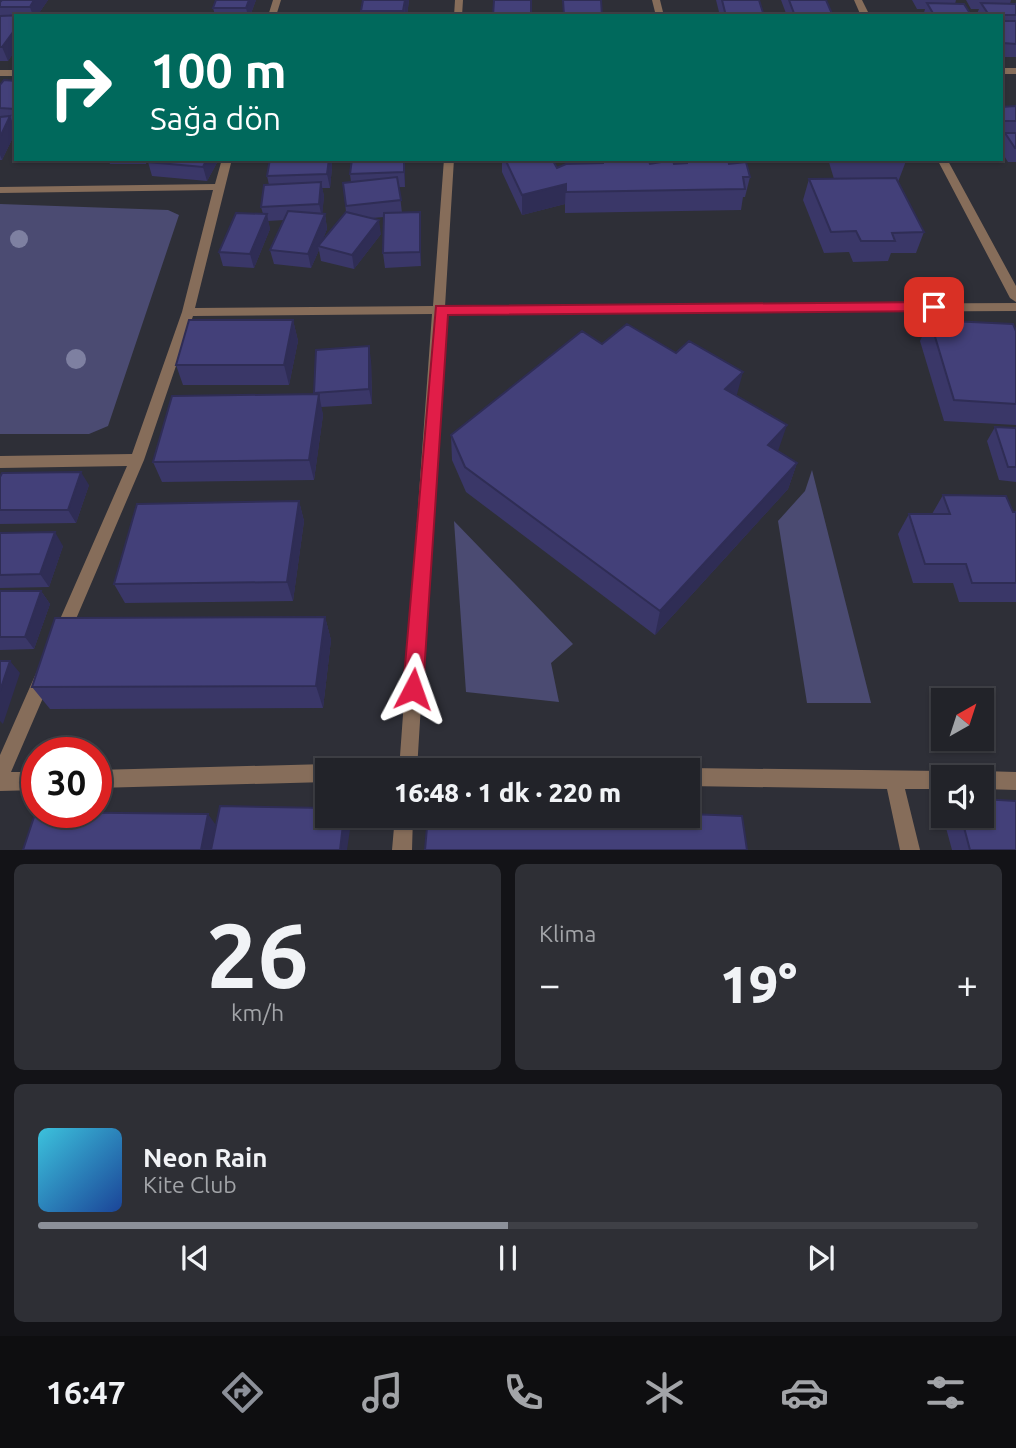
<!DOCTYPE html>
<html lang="tr">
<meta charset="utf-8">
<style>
:root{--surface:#222329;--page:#2e2f35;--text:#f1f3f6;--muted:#a2a4a8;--line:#3f4046;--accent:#8c9099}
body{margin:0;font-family:Ubuntu,sans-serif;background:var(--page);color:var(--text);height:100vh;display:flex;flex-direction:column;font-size:26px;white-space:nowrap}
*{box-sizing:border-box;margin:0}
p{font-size:23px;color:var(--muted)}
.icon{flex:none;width:38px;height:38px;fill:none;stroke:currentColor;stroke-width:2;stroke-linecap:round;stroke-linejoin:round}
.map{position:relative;height:850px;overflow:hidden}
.side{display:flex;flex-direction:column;gap:14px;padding:14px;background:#131317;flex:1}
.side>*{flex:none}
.guide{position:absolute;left:14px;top:14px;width:989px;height:147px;border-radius:0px;box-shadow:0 2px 5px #0004,0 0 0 2px var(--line);background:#00695c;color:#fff;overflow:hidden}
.needle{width:46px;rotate:39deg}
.fabs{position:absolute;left:931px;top:688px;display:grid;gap:14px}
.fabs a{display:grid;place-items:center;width:63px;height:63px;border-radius:0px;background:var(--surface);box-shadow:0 2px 5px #0004,0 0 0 2px var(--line);font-size:35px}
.speed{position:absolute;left:21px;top:737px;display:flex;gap:14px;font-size:35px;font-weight:700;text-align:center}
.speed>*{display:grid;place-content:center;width:91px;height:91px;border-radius:50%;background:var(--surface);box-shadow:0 2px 5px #0004,0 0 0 2px var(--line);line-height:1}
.speed .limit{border:10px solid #d22;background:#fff;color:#111}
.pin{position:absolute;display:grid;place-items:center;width:60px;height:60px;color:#fff;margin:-30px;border-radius:14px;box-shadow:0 4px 10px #0006}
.me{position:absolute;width:77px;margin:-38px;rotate:4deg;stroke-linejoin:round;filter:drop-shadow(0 0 5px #0008)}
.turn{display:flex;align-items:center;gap:24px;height:147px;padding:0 21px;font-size:32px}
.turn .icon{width:91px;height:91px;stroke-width:2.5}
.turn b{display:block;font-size:49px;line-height:60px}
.big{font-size:52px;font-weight:800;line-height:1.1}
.side .widget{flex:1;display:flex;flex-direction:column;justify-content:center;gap:10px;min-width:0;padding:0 24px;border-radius:10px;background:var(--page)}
.side .dial{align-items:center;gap:0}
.dial b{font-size:91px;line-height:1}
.song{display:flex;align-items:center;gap:21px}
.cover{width:84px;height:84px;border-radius:10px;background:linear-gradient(135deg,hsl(190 70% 55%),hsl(220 70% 35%))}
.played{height:7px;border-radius:4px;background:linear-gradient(90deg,var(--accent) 50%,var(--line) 50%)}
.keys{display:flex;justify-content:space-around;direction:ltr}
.heat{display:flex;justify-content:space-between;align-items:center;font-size:38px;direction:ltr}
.side .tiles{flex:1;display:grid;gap:14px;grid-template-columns:1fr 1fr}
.widget:last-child{grid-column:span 2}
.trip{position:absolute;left:315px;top:758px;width:385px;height:70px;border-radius:0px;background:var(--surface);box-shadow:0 2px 5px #0004,0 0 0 2px var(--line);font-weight:800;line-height:70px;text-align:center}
.menu{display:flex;height:112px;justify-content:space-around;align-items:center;background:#0e0e10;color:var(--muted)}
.menu .icon{width:49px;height:49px}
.menu .active{color:var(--accent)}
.menu b{font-size:32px;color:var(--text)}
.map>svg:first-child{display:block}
</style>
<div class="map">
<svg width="1016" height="850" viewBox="0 0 1016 850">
<rect width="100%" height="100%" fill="#2e2f37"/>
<path fill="#4b4b72" d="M0,204l168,6 11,5 -71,211 -19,8h-89z
M812,470l59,233h-64l-29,-182 27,-30z
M454,521l119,123 -22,19 8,39 -93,-10z"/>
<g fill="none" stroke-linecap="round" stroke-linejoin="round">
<path fill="#866d5a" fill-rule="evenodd" d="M1016,303v8l-575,3 -6,-4 6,-4z"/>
<path fill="#866d5a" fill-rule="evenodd" d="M273,0h8l-5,16h-8z
M455,0h8l-1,16h-8z
M652,0h8l4,16h-8z
M854,0h8l8,16h-9z
M1001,68h15v6h-15z
M0,70h16v6h-16z
M222,159h10l-37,149 238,-2 11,-147h10l-9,148 2,3 -2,3 -28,457h-18l33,-456 -239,2 -49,144 -74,173 -2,5 -6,2 -6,-2 -2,-5 73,-167 -127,2v-12l132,-2 50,-142 31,-122 -213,3v-6l215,-3z
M937,159h10l69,127v16l-6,-4z
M43,669l6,2 3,6 -41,95h26v18l-37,1v-36l37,-84z
M327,764l7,3 1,3h-8v12l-231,6v-18z
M688,768l255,3 7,2 1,4h-8v12h-38l15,61h-20l-13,-61 -199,-3v-16h-5z
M982,771l34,1v18l-34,-1v-12h-8l1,-4z
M395,816h18l-1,34h-20z"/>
</g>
<g fill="#7e80a1">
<circle cx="19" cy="239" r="9"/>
<circle cx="76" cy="359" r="10"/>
</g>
<path fill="#3a3768" d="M48,0l-11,16h-21v33l-8,12h-8v-59z
M256,0l-6,16h-39l4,-1 -2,-7z
M409,0l-2,16h-46v-5z
M716,0h43l5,16h-44z
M781,0h45l7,16h-46z
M912,0h44l-1,4 16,11 -48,1 2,-7h-8z
M966,0h45l-1,4h6v53h-15v-41h-25l3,-7h-8z
M16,81v42h-3l3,8 -14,29h-2v-75z
M1016,106v56h-8l-7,-11v-10l3,-6h-3v-28z
M108,159h39l-1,5h-36z
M219,159l-12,22 -55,-5 -4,-14z
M270,159h61l1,8 -2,21h-8l2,8 -2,18h3l2,15 -5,12 24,-29 -3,-29 8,-1 -1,-8 1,-13h-3v-2h57v28h-6l3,26 18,-1 1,54 -36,2 -2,-15 1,-36 -12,1 9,16 -27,35 -33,-8 -2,-11 -8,18 -37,-4 -4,-14 14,-30 -16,1 2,8 -16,39 -31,-2 -4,-14 44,-38 -2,-7 8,-22 -2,-9z
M502,159h50l5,9 43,-5v-4h51l-1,5 32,-1v-4h51l-1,5 18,13 -5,20h-2l-2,13 -176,3v-9l-43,11 -20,-43z
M828,159h77l1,2 -8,21 26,50 -8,21h-25l-3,8 -35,1 -4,-10 -25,1 -21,-53 6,-21h25z
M293,320l5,21 -9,44h-106l-7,-20z
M930,320l86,11v94l-72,-4 -24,-80z
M602,344l134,52 42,55 19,12 -9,26 -133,146 -189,-143 -14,-32 -1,-25z
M316,350l55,10 1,44 -51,3 2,8 -9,65 -152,2 -9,-20 161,-68z
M995,427l21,1v54l-17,-2 -12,-39z
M0,477l89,8 -13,38 -76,1z
M943,495l73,17v90h-57l-6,-19h-40l-15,-49 11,-20h23z
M299,501l5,20 -11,80 -168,2 -11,-19z
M0,533l63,13 -14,41 -49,1z
M0,591h41l9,13 -16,45 -34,1z
M325,617l6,23 -8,68 -273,1 -18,-22z
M943,812v4h39l34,34h-64l-10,-37z"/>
<path fill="#2f2d55" d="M34,0h14l-11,16h-4l-3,-9z
M249,0h7l-6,16h-2l-2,-8z
M405,0h4l-2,16h-3z
M16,28v21l-8,12 -6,-14z
M10,116l6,15 -14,29 -2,-5v-18z
M207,159h12l-12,22 -4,-14z
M329,159h2l1,8 -2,21 -3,-14z
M404,159l1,7v21l-1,-15z
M321,182l3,14 -2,22 -3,-14z
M566,184l-1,20 -43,11v-20z
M420,212l1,14v40l-1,-14z
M267,214l3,15 -16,39 -4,-14z
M325,214l2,15 -7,18 -2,-1 1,4 -8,18 -3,-14z
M379,220l2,14 -27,35 -2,-14z
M293,320l5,21 -9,44 -5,-20z
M369,346l2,14 1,44 -3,-15z
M743,372l-7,26 -11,-9z
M319,394l4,21 -9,65 -5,-20z
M787,425l-9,26 -19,20 9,-26z
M797,463l-9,26 -133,146 5,-24z
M81,472l8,13 -13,38 -8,-13z
M299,501l5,20 -11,80 -6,-19z
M55,532l8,14 -14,41 -9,-13z
M41,591l9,13 -16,45 -9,-12z
M325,617l6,23 -8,68 -7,-22z
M10,661l10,12 -17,51 -3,-3v-30z
M208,814l10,14 -4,22h-13z
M344,816h4l3,7 -4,27h-7z"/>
<path fill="#434079" stroke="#2f2d55" stroke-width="2" d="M2,0h32l-4,7h-30v-5z
M216,0h33l-3,8h-33z
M363,0h42l-2,11h-42z
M494,0h37v16h-38z
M563,0h38l1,16h-38z
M722,0h37l5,16h-38z
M789,0h37l7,16h-38z
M927,3l37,1 7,11h-37z
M981,3l35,1v11h-27z
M24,15l-8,1v12l-14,19h-2v-31z
M211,15h34l-34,1z
M1001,21h15v23l-13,-1 -2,-3z
M4,80l12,1 -1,28 -15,-1v-23z
M1016,106v15h-15v-14z
M10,116l-10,21v-20z
M1005,133h11v15h-1z
M149,159h58l-4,8 -55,-5z
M270,159h59l-2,15 -60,2z
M352,159h52v13l-54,2z
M505,159h47l5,9 9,-4 37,-1v-4h45l2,5 23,-4 1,4 13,-1v-4h41l1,5 17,-2 4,15h-7l2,12 -179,3v-8l-44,11z
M841,159h64l1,2 -65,-1z
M397,177l4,23 -55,6 -3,-23z
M896,178l28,54 -32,1 3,8h-34l-5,-10 -25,1 -22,-53z
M321,182l-2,22 -58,3 3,-22z
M288,211l37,3 -17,40 -38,-4z
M346,212l33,8 -27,35 -34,-9z
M420,212v40l-37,1 1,-40z
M236,213l31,1 -17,40 -31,-2z
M189,320h104l-9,45h-108z
M930,320l83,4 3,7v73l-62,-4z
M627,324l49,29 13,-12 54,31 -18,17 62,36 -19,20 29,18 -137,148 -195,-144 -14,-32 131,-104 20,13z
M369,346v43l-55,4 2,-43z
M319,394l-10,66 -156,2 19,-66z
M995,427l21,1v39h-8z
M81,472l-13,38h-68v-33l2,-4z
M943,495l63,1 7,16h3v71h-44l-6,-19h-41l-16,-50h41z
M299,501l-12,81 -173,2 23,-80z
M55,532l-15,42 -40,1v-42z
M0,591h41l-16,46h-25z
M325,617l-9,69 -284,1 23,-69z
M0,661h10l-10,30z
M982,799l34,2v49h-46l-9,-34h21z
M220,806l107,2v8h17l-4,34h-129z
M36,811l1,1 171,2 -7,36h-178z
M688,814l54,2 5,34h-322l3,-34h260z"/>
<path fill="#e11d48" stroke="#92132f" stroke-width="2" d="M934,302l7,5 -2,4 -491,4 -25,374 -3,6 -7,3 -7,-3 -3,-6 33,-383z"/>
</svg>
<div class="fabs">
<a><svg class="needle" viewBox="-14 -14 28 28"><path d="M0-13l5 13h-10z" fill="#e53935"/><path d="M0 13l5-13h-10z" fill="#a2a4a8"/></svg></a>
<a><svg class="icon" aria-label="sound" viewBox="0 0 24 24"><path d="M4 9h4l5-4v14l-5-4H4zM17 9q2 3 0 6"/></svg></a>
</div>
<div class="speed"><div class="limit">30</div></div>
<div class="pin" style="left:934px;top:307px;background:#d93025"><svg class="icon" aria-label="arrive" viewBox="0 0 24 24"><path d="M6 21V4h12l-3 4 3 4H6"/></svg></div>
<svg class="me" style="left:413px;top:689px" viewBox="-20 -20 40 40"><path d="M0-17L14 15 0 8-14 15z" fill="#e11d48" stroke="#fff" stroke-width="4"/></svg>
<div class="trip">16:48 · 1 dk · 220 m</div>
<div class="guide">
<div class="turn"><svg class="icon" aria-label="right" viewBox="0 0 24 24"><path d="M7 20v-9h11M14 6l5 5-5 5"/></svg><div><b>100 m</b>Sağa dön</div></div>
</div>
</div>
<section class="side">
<div class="tiles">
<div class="widget dial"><b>26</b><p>km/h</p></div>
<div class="widget"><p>Klima</p>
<div class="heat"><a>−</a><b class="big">19°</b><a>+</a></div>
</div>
<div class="widget">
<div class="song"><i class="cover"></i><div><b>Neon Rain</b><p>Kite Club</p></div></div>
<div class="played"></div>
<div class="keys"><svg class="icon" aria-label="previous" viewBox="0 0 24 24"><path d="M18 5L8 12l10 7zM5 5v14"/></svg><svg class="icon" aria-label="pause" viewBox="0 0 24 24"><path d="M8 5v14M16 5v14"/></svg><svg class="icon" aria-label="next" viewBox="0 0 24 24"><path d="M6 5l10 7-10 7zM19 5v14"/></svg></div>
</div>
</div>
</section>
<nav class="menu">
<b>16:47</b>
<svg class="icon active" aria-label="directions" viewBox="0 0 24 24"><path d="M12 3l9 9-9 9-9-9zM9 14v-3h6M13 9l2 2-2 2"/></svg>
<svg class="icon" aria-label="music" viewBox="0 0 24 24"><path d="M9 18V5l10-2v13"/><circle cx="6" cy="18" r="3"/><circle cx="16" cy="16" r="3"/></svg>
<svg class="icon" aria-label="phone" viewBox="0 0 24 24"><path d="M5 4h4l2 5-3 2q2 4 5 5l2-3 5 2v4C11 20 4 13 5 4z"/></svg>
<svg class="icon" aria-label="climate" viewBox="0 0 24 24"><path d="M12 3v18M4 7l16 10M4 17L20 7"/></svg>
<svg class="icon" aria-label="car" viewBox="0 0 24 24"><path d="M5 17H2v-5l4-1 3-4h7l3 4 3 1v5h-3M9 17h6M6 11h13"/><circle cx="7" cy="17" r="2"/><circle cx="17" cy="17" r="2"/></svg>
<svg class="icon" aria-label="filters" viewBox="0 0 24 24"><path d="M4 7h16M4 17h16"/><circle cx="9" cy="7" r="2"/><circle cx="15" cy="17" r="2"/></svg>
</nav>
